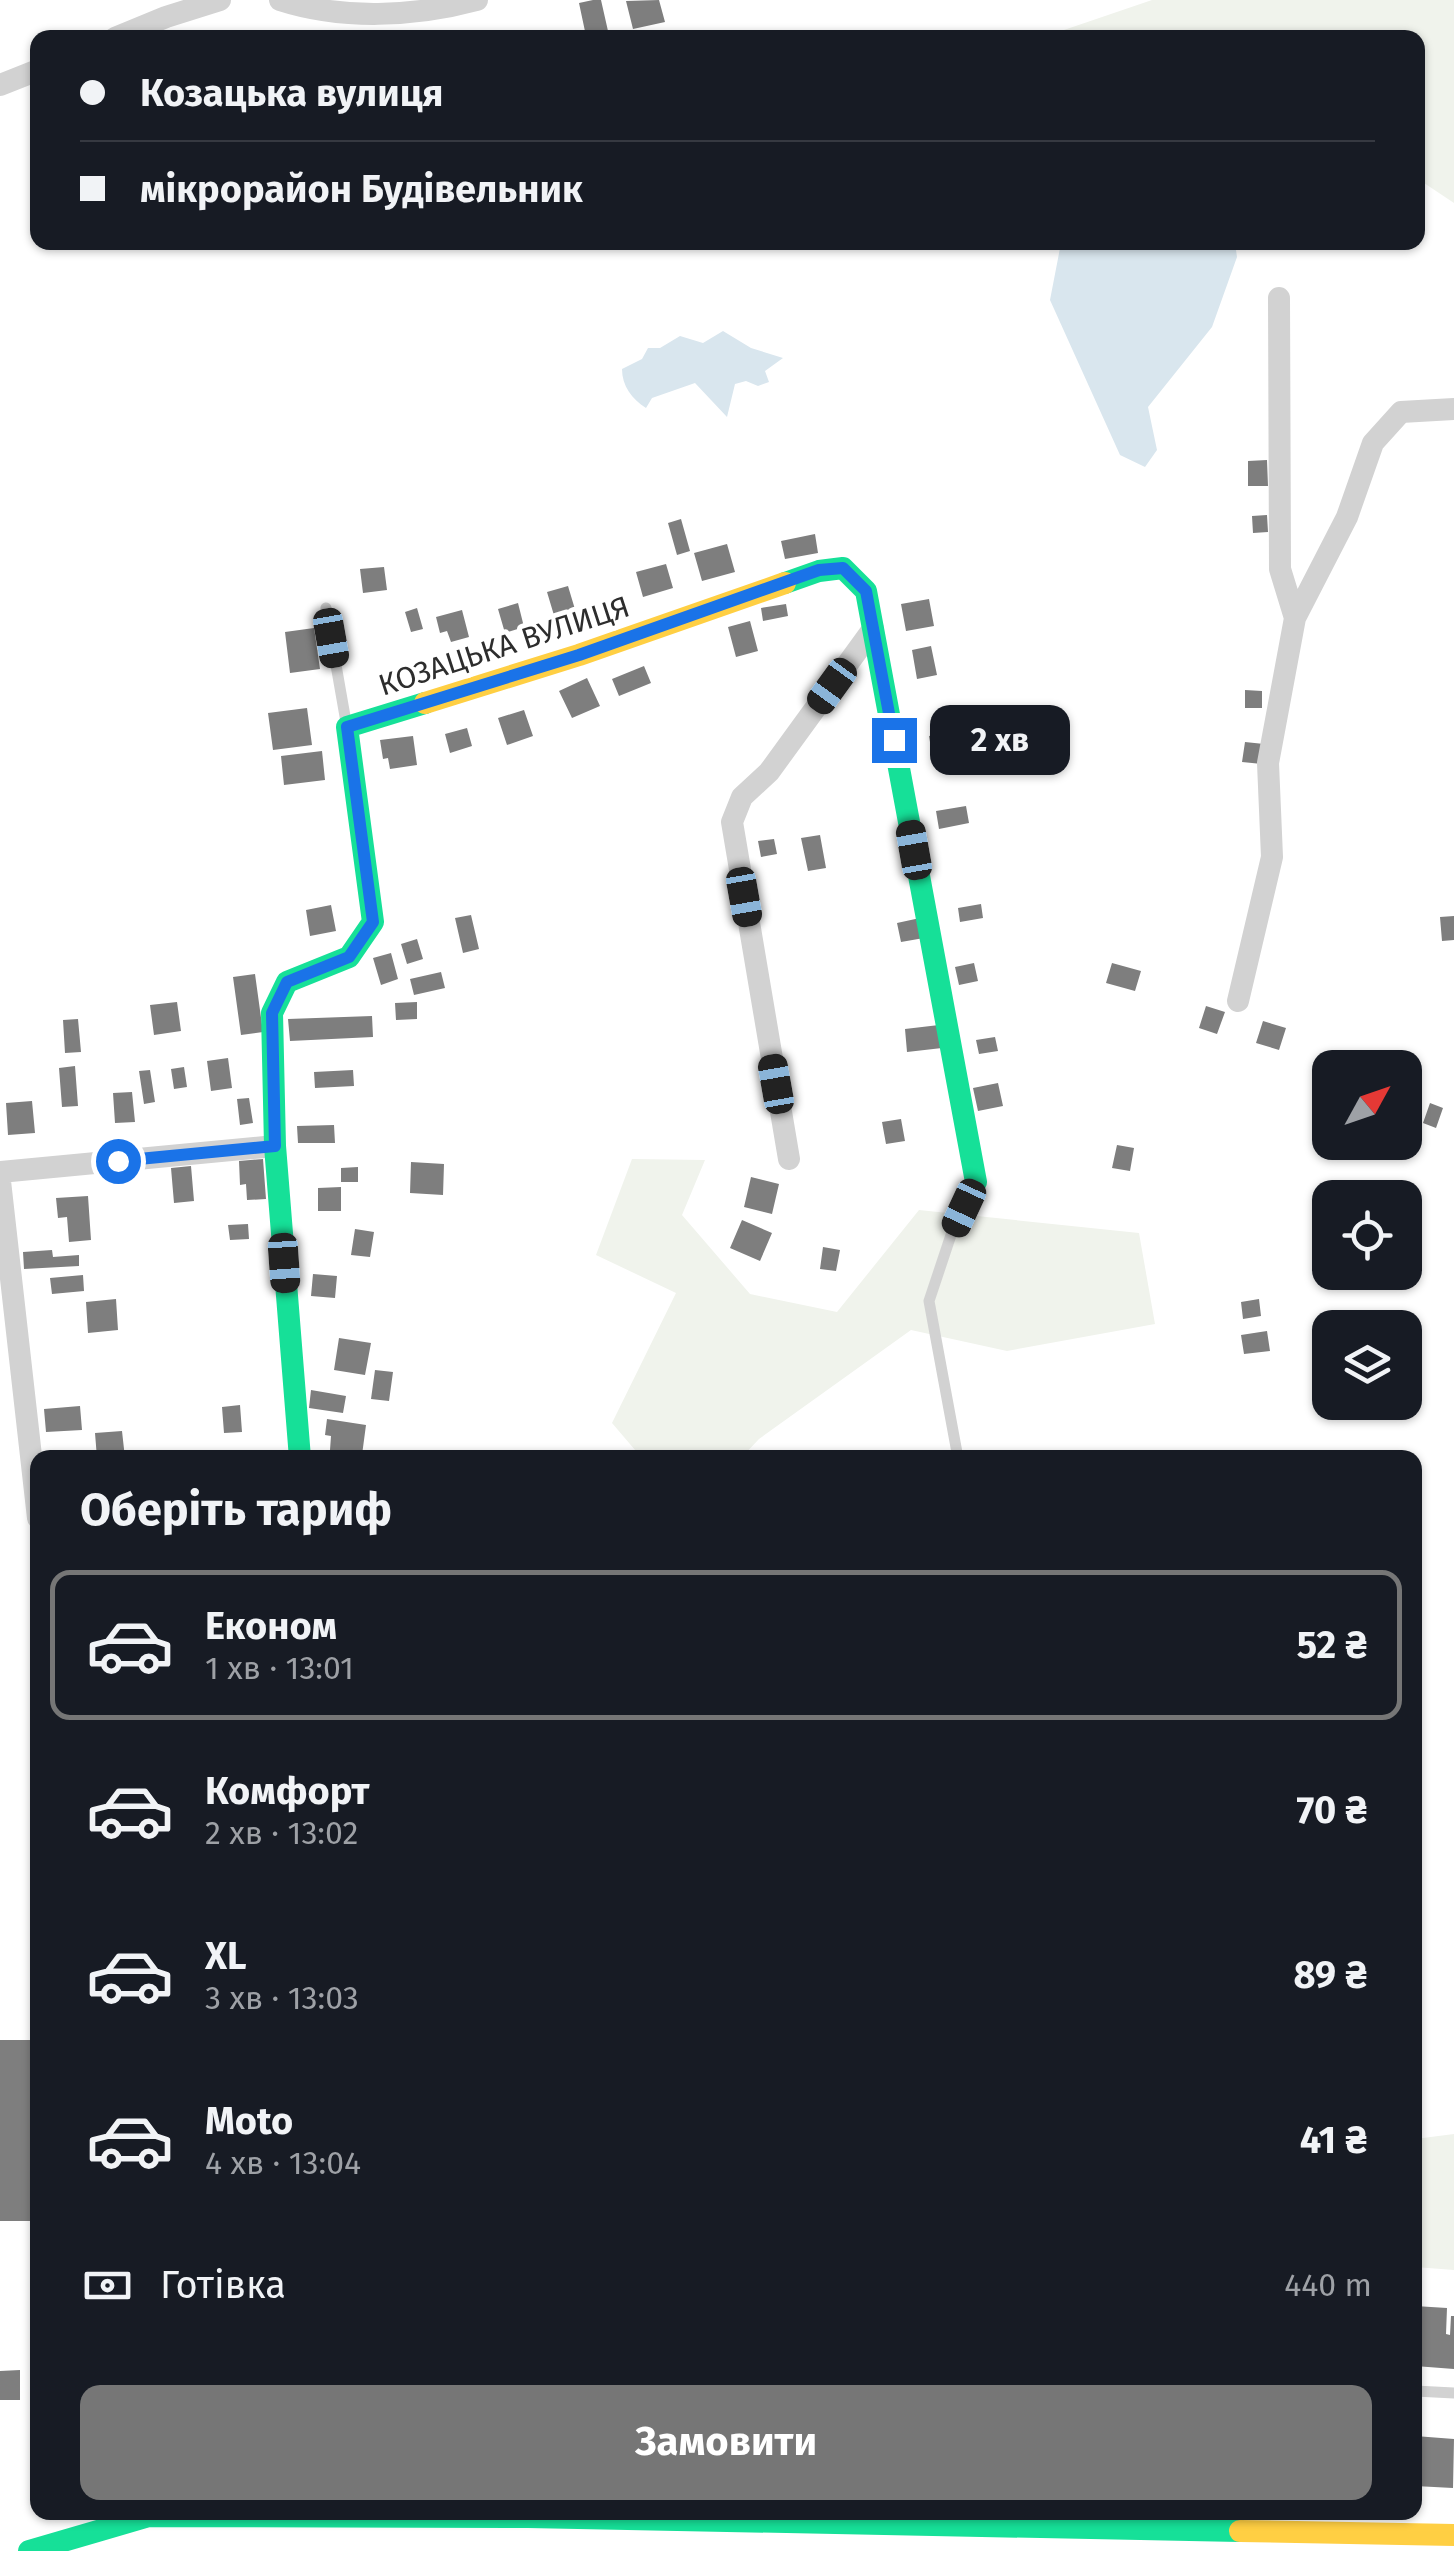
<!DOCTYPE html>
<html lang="uk">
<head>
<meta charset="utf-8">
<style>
	:root { --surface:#171b24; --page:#242831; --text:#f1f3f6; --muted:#9ea1a6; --line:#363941; --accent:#767676 }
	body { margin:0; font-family:"Fira Sans",sans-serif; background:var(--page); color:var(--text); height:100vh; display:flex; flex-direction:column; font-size:38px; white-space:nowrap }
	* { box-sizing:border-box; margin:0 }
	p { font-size:32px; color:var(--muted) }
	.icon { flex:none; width:55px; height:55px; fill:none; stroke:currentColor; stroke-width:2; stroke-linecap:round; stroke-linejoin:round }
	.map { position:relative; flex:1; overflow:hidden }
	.sheet { position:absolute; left:30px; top:1450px; width:1392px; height:1070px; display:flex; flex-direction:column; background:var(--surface); border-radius:20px; box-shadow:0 2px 8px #0004 }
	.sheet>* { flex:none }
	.guide { position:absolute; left:30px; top:30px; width:1395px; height:220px; border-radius:20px; box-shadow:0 2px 8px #0004; display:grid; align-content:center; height:220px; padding:0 50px; background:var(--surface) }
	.needle { width:65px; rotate:50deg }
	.tools { position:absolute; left:1312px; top:1050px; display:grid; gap:20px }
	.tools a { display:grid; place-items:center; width:110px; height:110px; border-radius:20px; background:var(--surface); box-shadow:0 2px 8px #0004; font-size:50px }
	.end { position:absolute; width:45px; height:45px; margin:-22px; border:12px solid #1a73e8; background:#fff; box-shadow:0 0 0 5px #fff }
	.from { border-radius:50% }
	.bubble { position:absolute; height:70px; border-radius:20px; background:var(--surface); box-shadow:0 2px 8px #0004; font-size:32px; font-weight:700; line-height:70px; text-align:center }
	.car { position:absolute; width:30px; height:60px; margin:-30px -15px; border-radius:12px; box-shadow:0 0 8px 2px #0007; background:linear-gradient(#222 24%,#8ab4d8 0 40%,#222 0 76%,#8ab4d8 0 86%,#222 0) }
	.guide b { display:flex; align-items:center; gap:35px; height:95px; font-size:38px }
	.guide b+b { border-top:2px solid var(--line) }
	.guide i { width:25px; height:25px; background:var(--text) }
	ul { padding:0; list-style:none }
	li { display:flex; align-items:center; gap:30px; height:150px; margin:0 20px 15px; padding:0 30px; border:5px solid transparent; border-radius:20px }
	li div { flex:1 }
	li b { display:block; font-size:38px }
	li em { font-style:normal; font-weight:700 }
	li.current { border-color:var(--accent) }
	li>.icon { width:90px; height:90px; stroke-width:1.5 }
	h2 { padding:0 50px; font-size:45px; line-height:120px }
	.pay { display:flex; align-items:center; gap:25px; height:110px; padding:0 50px; font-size:38px }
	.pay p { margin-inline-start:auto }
	.button { display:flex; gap:20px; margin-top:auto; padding:20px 50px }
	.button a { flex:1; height:115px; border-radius:20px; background:var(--accent); color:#fff; font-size:40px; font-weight:700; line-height:115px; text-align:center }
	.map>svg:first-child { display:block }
	.green { fill:#f0f3ec }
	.water { fill:#d9e6ee }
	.building { fill:#7e7e7e }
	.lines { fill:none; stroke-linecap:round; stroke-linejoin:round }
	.lane { stroke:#d2d2d2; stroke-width:11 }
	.street { stroke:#d2d2d2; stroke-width:22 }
	.fast { stroke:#16e098; stroke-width:22 }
	.slow { stroke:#ffcf43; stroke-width:22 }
	.route { stroke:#1a73e8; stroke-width:12 }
	.labels { text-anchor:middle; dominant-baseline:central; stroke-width:10; stroke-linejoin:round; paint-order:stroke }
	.street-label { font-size:30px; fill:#2d2d2d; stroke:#fff }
</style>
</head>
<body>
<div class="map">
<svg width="1454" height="2551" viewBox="0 0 1454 2551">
	<rect width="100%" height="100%" fill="#fff"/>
	<!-- green -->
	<path class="green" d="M1152,0H1454V203L1418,179V38L1060,37L1061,31Z
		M632,1159L705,1160L682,1215L750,1294L837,1312L919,1210L1139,1233L1155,1324L1007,1351L911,1330L759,1439L742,1457H641L612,1423L676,1293L596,1255Z
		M1454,2134V2270L1415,2267V2139Z"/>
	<!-- water -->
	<path class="water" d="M1061,243H1235L1237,257L1212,327L1148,407L1157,450L1145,467L1120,455L1050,300Z
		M723,331L751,348L783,358L765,371L769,382L758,386L746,381L735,384L727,417L695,383L652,398L646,408C632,399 622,386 622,369L642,359L648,348H660L680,336L703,343Z"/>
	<!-- building -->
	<path class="building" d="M593,0H601L608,31L586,36L579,3Z
		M659,0L665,22L633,29L626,1Z
		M1267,460L1268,486H1248V461Z
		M1267,515L1268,532L1253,533L1252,516Z
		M681,519L690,551L677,555L668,523Z
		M815,534L818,553L785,559L781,541Z
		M727,544L735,572L702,581L694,553Z
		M666,564L673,588L643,597L636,572Z
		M384,567L387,590L363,593L360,569Z
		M568,586L577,616L556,622L547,592Z
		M929,599L934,626L906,631L901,604Z
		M518,603L524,627L505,633L498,609Z
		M786,604L788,616L763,621L761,608Z
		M417,608L423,629L411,632L405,612Z
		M462,610L469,637L451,642L447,631L440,633L436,617Z
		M750,621L758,651L736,657L728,627Z
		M314,628L320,669L290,673L285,632Z
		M931,646L937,675L917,679L912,650Z
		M644,666L651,683L619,696L612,679Z
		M587,678L600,706L572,718L559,691Z
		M1245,690L1262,691V708H1245Z
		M307,708L312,745L273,750L268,713Z
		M524,710L533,736L507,745L498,718Z
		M467,728L472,746L450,753L445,734Z
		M966,729L970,747L932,754L929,736Z
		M413,736L417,765L390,769L388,758L383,759L380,740Z
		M1245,742L1264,744L1262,764L1242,762Z
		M322,751L325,780L284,785L281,756Z
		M966,806L969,823L939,829L936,811Z
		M820,835L826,868L808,871L801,838Z
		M774,839L777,854L761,857L758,841Z
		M981,904L983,918L960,922L958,908Z
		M331,905L336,931L310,936L306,910Z
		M471,915L479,949L463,953L455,918Z
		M1454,916V940L1442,941L1440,917Z
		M920,918L924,938L901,942L897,923Z
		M417,939L423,959L407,964L401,944Z
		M391,953L398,979L381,985L373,958Z
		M974,963L978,981L959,985L955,967Z
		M1112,963L1141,971L1135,991L1106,983Z
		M441,972L445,988L414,995L410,979Z
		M255,974L263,1032L241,1035L233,977Z
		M177,1002L181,1031L154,1035L150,1005Z
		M417,1002V1019L396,1020L395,1003Z
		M1206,1006L1225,1012L1217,1034L1199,1028Z
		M372,1016L373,1037L290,1041L288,1019Z
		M78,1019L81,1052L65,1053L63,1020Z
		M1263,1021L1286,1028L1279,1050L1256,1043Z
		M939,1025L942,1048L907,1052L905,1029Z
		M995,1037L998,1051L979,1054L976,1040Z
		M228,1058L232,1088L211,1091L207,1061Z
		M75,1066L78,1106L62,1107L59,1068Z
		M184,1067L187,1087L174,1089L171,1069Z
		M150,1070L155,1102L144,1104L139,1071Z
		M353,1070L354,1086L315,1088L314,1072Z
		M998,1083L1003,1106L978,1111L973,1088Z
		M132,1092L135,1122L115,1123L113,1093Z
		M249,1098L253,1123L240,1125L237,1099Z
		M32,1101L35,1133L8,1135L6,1103Z
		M1430,1103L1443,1108L1436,1128L1423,1123Z
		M901,1119L905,1141L886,1144L882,1122Z
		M334,1125L335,1143H298L297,1126Z
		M1117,1145L1134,1148L1130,1171L1112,1168Z
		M263,1159L266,1199L247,1200L246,1184L240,1185L239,1161Z
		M411,1162L444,1164L443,1195L410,1193Z
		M191,1166L194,1201L174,1203L171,1168Z
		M358,1167V1182H341V1168Z
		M751,1177L779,1184L772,1214L744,1207Z
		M341,1187V1211H318V1188Z
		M88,1196L91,1240L69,1242L67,1217L58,1218L56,1198Z
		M742,1220L772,1233L760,1261L730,1248Z
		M248,1224L249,1239L230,1240L228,1225Z
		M355,1229L374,1232L370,1257L351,1255Z
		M823,1247L840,1250L836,1271L820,1269Z
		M52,1250L53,1257L79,1255V1266L24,1269L23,1252Z
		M313,1274L337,1276L335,1298L311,1296Z
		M83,1275L84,1291L52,1294L50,1278Z
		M116,1299L118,1330L88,1333L86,1302Z
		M1259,1299L1261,1316L1243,1319L1241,1302Z
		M1267,1331L1270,1351L1244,1354L1241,1335Z
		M339,1338L371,1343L365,1375L334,1370Z
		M375,1370L393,1372L389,1401L371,1399Z
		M311,1390L346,1396L343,1413L309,1408Z
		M240,1405L242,1432L224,1433L222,1407Z
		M80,1406L82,1430L46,1432L44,1409Z
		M327,1419L366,1425L362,1455L330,1450L331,1436L325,1435Z
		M122,1431L125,1458H97L95,1433Z
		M0,2040H38V2221H0Z
		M1415,2306L1447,2308L1446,2334L1450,2335L1451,2316H1454V2369L1415,2366Z
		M20,2370V2400H0V2371Z
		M1415,2436L1454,2439L1453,2488L1415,2486Z"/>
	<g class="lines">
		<!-- lane -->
		<path class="lane" d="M326,608L346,722
			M958,1458L929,1301L951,1235L976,1183
			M1415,2391L1454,2393"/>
		<!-- street -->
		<path class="street" d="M280,0C342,20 414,17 477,0
			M115,38L166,17L220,0
			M0,85L38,70
			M1279,298L1280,569L1295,618
			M1238,1001L1272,857L1268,763L1295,618L1347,517L1373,443L1401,412L1454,409
			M789,1159L732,822L742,797L769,772L873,629
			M0,1172L275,1146
			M0,1181L38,1518"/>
		<!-- fast -->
		<path class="fast" d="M785,583L819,571L843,568L866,591L976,1182
			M300,1458L275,1146L272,1013L287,982L349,957L373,922L347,727L425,703
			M29,2551L149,2516L528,2517L1240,2531"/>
		<!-- slow -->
		<path class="slow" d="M425,703L579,655L785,583
			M1240,2531L1454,2535"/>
	</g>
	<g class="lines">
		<!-- route -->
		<path class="route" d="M118,1161L275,1146L272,1013L287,982L349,957L373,922L347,727L579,655L819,570L843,568L866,591L894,740"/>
	</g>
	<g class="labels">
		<!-- street labels -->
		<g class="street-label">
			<text transform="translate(504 646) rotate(-18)">КОЗАЦЬКА ВУЛИЦЯ</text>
		</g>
	</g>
</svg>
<div class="tools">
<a><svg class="needle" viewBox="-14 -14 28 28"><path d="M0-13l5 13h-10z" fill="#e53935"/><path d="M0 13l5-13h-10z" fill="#9ea1a6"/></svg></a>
<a><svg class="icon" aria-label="locate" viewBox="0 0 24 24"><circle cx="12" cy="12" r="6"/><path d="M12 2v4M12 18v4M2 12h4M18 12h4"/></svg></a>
<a><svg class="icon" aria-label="layers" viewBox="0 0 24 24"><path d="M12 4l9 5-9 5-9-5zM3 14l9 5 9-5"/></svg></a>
</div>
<i class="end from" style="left:118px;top:1161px"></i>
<i class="end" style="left:894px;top:740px"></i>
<div class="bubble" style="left:930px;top:705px;width:140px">2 хв</div>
<i class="car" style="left:331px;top:638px;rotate:170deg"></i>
<i class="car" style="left:832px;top:686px;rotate:216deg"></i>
<i class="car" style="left:914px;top:850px;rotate:350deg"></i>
<i class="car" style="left:744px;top:897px;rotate:170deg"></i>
<i class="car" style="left:776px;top:1084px;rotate:350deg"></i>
<i class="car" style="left:964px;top:1208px;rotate:205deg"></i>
<i class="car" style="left:284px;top:1263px;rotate:176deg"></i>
<div class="guide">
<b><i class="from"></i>Козацька вулиця</b>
<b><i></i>мікрорайон Будівельник</b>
</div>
<section class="sheet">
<h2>Оберіть тариф</h2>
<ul>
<li class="current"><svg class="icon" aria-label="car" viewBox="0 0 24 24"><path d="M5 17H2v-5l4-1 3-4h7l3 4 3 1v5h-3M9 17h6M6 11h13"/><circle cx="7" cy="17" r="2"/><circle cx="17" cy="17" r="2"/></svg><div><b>Економ</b><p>1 хв · 13:01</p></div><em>52 ₴</em></li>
<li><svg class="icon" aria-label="car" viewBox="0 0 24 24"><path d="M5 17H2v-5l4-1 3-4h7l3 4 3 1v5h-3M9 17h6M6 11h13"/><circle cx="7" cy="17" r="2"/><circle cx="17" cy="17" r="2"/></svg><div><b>Комфорт</b><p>2 хв · 13:02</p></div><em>70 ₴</em></li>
<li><svg class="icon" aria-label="car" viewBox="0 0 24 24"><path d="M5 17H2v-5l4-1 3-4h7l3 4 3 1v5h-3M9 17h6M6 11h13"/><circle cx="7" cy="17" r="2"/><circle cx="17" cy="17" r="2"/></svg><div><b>XL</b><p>3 хв · 13:03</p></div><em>89 ₴</em></li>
<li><svg class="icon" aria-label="car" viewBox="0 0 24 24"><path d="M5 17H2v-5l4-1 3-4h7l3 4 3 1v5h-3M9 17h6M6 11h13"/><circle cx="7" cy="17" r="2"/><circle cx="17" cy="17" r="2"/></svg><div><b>Moto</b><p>4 хв · 13:04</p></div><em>41 ₴</em></li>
</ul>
<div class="pay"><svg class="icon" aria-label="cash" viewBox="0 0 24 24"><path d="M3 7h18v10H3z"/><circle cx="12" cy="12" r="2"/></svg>Готівка<p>440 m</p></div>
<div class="button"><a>Замовити</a></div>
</section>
</div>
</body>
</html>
